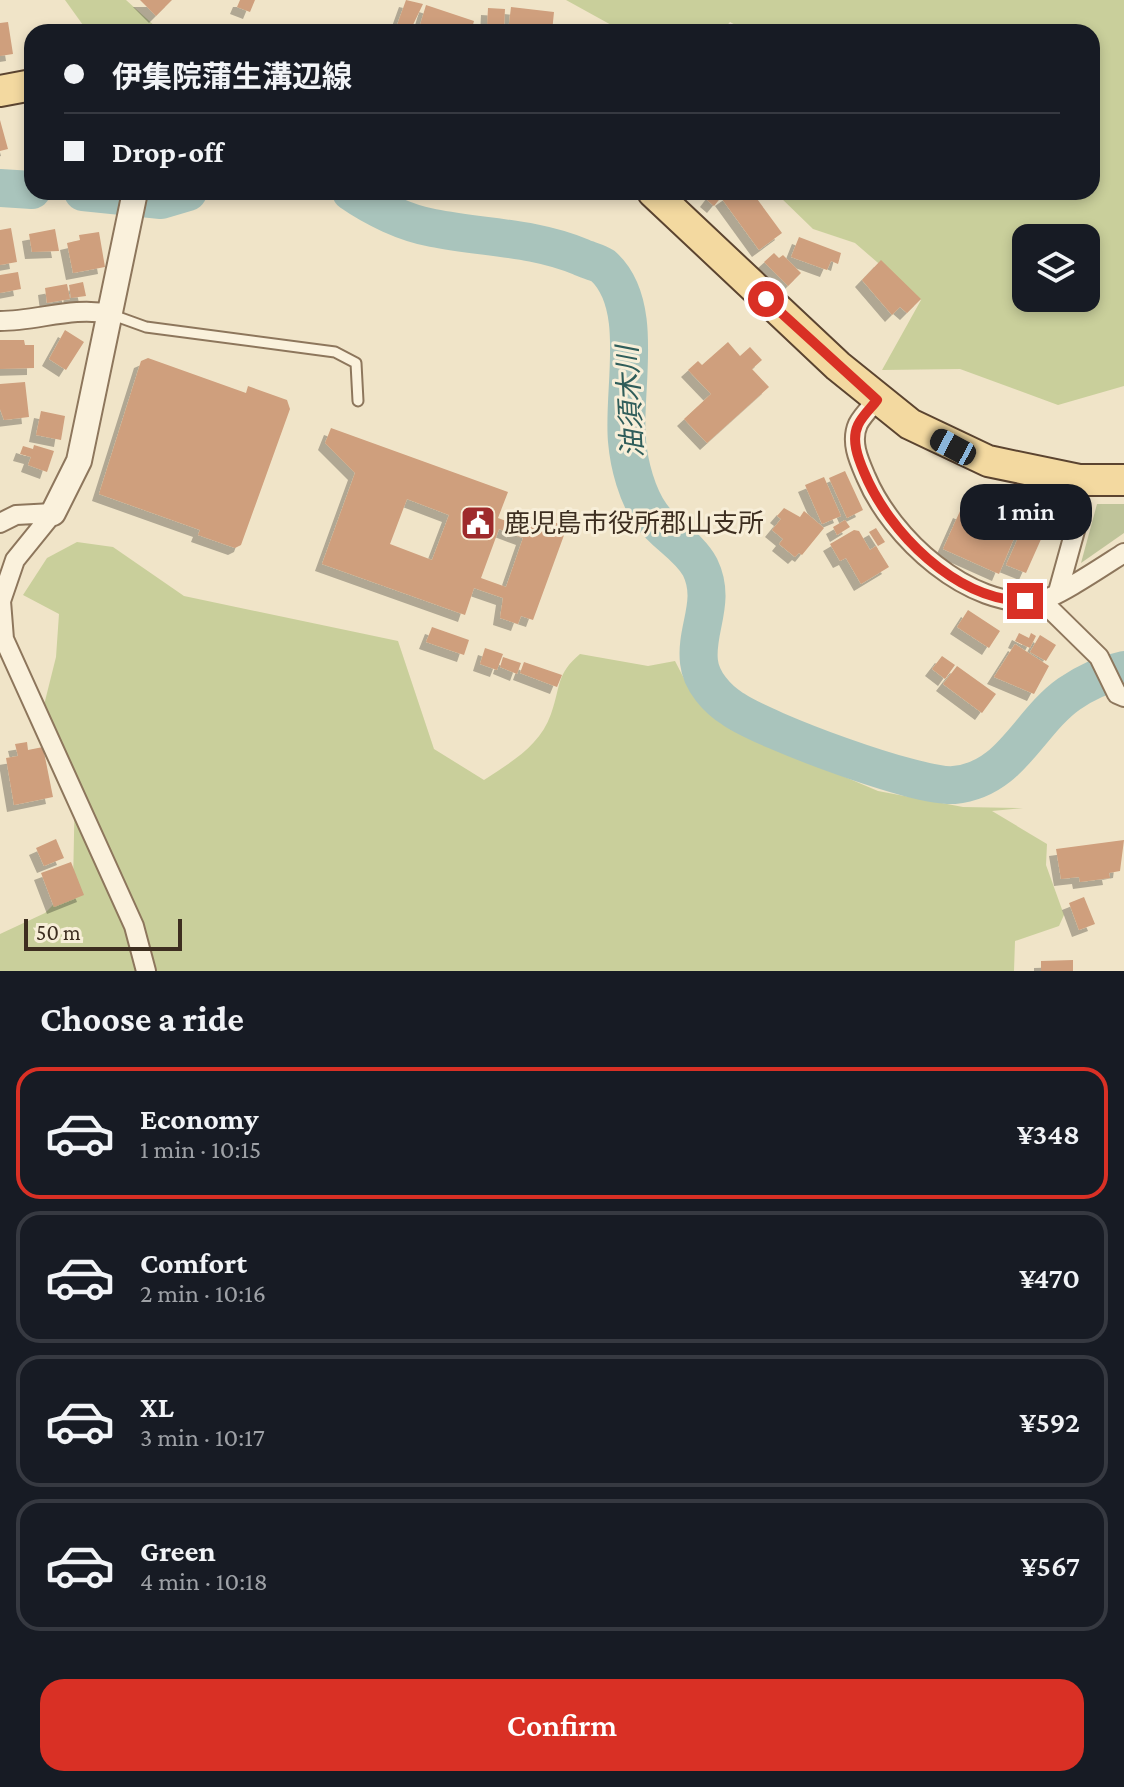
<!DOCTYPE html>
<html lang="en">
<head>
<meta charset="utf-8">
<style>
	:root { --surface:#171b24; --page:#242831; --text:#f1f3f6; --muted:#9ea1a6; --line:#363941; --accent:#d93025 }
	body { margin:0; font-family:"Crimson Pro","Noto Sans JP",serif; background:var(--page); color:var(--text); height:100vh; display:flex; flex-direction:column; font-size:30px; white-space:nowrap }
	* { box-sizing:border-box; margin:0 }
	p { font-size:26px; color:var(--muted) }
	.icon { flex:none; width:44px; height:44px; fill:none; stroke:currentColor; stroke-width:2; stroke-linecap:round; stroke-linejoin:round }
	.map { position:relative; height:971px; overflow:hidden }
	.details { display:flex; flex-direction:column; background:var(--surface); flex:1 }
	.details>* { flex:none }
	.top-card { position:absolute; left:24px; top:24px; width:1076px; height:176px; border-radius:24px; box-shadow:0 4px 12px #0003; display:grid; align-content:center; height:176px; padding:0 40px; background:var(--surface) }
	.tools { position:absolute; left:1012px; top:224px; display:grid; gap:16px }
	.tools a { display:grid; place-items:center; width:88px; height:88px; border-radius:16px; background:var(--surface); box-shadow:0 4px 12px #0003; font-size:40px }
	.scale { position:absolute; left:24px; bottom:20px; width:158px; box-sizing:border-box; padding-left:8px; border:4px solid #3d2e20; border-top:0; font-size:22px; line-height:28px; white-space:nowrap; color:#3d2e20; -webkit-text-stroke:6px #f7eed8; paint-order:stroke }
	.end { position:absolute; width:36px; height:36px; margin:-18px; border:10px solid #d93025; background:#fff; box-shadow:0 0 0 4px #fff }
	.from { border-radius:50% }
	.bubble { position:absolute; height:56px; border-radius:24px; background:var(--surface); box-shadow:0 4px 12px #0003; font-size:26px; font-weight:600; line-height:56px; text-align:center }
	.car { position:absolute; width:24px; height:48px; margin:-24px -12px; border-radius:10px; box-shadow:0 0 6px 2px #0007; background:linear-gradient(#222 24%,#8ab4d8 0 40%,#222 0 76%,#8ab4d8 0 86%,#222 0) }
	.top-card b { display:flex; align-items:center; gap:28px; height:76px; font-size:30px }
	.top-card b+b { border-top:2px solid var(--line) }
	.top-card i { width:20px; height:20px; background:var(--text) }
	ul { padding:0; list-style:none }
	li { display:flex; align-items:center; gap:24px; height:132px; margin:0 16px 12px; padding:0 24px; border:4px solid var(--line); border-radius:24px }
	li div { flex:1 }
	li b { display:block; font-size:30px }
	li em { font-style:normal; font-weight:600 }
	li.active { border-color:var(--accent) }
	li>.icon { width:72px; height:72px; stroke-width:1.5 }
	h2 { padding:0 40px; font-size:36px; line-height:96px }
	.button { display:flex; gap:16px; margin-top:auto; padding:16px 40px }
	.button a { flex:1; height:92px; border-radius:24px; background:var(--accent); color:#fff; font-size:32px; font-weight:600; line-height:92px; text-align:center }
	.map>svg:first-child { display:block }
	.green { fill:#c9cf9b; fill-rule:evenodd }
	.cemetery { fill:#bfc49a }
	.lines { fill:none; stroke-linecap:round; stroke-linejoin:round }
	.river { stroke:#a9c4bc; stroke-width:38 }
	.building { fill:#cf9f7d; fill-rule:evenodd; filter:url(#shadow) }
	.service-casing { stroke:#8d765c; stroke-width:13 }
	.minor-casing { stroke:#8d765c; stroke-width:22 }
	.tertiary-casing { stroke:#8d765c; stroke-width:28 }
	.primary-casing { stroke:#5b4430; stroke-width:34 }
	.service { stroke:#faf1dc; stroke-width:9 }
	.minor { stroke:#faf1dc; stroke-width:18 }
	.tertiary { stroke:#faf1dc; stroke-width:24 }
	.primary { stroke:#f3d9a0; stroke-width:30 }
	.route { stroke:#d93025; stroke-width:10 }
	.labels { text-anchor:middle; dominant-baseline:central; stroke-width:6; stroke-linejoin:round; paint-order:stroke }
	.poi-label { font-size:26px; fill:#3d2e20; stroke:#f7eed8; text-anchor:start }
	.water-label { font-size:28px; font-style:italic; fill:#2f5d5a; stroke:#f7eed8 }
</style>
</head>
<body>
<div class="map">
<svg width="1124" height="971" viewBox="0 0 1124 971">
	<defs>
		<filter id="shadow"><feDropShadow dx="-7" dy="7" stdDeviation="0" flood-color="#0004"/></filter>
	</defs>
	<rect width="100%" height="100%" fill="#f0e4c8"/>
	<!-- green -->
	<path class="green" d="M65,0H126L157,28L88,32Z
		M566,0H1124V386L1058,405L960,369L882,370L921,300L855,243L813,229L778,195L1092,192V32H748L730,22L721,32H624ZM1026,238H1086V298H1026Z
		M77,542L113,547L184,596L398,641L434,749L484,780C511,762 540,746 551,714C561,686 556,674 580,654L648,666L675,661L692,694L741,733L878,791L963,807L1023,808L992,811L1047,844L1046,865L1064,915L1059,926L1015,941L1014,971H0V934L45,913L73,885L75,785L43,709L56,657L59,614L23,595L47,558Z"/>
	<!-- cemetery -->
	<path class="cemetery" d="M1097,504H1124V533L1081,563Z"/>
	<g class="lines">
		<!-- river -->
		<path class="river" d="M0,188L32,190
			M83,192L161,200L188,192
			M351,192C374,208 405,223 433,228C484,238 533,237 581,257C587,260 597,262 603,266C646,305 622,390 627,441C629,465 637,495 651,515C665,535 688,545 700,567C717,602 695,629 699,662C701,681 717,699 733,709C765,731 918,788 954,785C1011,780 1028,723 1069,694C1086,682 1105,674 1124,670"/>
	</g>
	<!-- building -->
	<path class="building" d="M140,0H172L156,16Z
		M240,0H255L250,12L237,7Z
		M406,0L423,4L411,29L397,25Z
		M426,5L474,21L471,32H426L427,27L420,25Z
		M511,7L554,12L552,32H508Z
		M488,8L505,9L504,28L487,27Z
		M8,22L13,54L0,56V23Z
		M0,120L8,149L0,151Z
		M713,192L723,195L714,206L707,200Z
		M732,192H752L782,233L759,250L722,199Z
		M11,228L17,262L0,265V230Z
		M55,229L59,251L32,252L29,234Z
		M99,232L105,267L73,273L67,243L80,240L79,235Z
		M799,237L841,253L838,264L831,261L827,270L791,257Z
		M774,253L779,258L783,255L801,273L788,286L764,262Z
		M881,260L921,299L907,313L900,307L892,315L862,280Z
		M18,272L21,289L0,293V275Z
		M83,282L86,296L71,298L69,285Z
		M67,284L70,299L47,303L45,288Z
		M65,330L84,342L66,370L49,359Z
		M0,340H24L25,345H34V368L0,369Z
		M728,342L740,356L750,347L762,360L752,369L769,387L707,443L684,419L711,394L688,370L698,361L702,365Z
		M148,358L246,393L248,386L287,400L290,409L241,545L235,548L198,535L200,530L99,494L141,361Z
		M25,382L29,417L4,420L0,409V384Z
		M41,411L65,416L61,440L36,435Z
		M331,428L508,492L498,518L526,528L532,514L567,527L533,620L521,616L518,624L500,618L503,598L474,588L465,615L322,564L355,473L325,443ZM407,499L449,515L432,560L390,544ZM499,529L523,538L506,587L481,578Z
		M34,445L54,451L47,472L28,465L31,457L20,454L23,446L33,449Z
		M845,471L863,510L847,518L829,478Z
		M824,477L841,516L822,524L805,485Z
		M1004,507L1026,517L1021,528L1042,537L1026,573L1006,565L1019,536L996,526Z
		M784,508L800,517L804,511L824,528L802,555L799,553L795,557L779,544L783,539L772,530L781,519L777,516Z
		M960,511L1015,536L999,574L943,549Z
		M845,520L850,527L837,535L833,527Z
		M876,528L885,542L878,546L869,532Z
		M854,530L859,531L870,550L876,546L889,567L861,584L846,558L840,561L830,544Z
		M968,610L1000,631L989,648L957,627Z
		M432,627L469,640L464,655L426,642Z
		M1019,633L1029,638L1031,633L1036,636L1030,648L1015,641Z
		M1040,635L1056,645L1046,661L1030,652Z
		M1015,644L1049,666L1034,694L994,677Z
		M485,648L503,654L497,670L480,664Z
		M942,656L955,665L945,679L932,669Z
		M503,657L521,663L517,674L500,667Z
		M524,662L562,675L557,687L520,673Z
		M957,666L996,694L982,713L943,684Z
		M27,742L28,750L43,747L53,797L14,805L6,758L18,756L15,744Z
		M56,839L64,858L44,866L36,848Z
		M1124,840L1120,871L1109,873L1110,878L1080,882L1079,877L1061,879L1056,849Z
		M71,862L84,895L54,907L41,873Z
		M1084,897L1095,924L1079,930L1069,903Z
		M1073,960V971H1041V961Z"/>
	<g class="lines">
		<defs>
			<path id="service" d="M110,314L146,327L335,352L356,363L358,401"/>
			<path id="minor" d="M0,321C38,321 73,306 110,314
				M877,400C871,407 862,416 858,424C850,442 859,461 866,477C891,537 969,610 1039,601C1055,599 1108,563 1124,553
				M53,513L15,560L1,601L4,639L134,926L146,971
				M0,523L16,515L53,513
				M1058,592L1076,527L1079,480
				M1042,601L1099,657L1117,694L1124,697"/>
			<path id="tertiary" d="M53,513L79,461L135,192"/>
			<path id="primary" d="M0,91L32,85
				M653,192L838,366L910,424L988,461L1079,480H1124"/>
		</defs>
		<!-- service casing -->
		<use href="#service" class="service-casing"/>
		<!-- minor casing -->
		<use href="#minor" class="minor-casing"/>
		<!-- tertiary casing -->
		<use href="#tertiary" class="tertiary-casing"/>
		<!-- primary casing -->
		<use href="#primary" class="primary-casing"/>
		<!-- service -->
		<use href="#service" class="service"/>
		<!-- minor -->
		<use href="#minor" class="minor"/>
		<!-- tertiary -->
		<use href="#tertiary" class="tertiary"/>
		<!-- primary -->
		<use href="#primary" class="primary"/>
	</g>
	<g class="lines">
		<!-- route -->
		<path class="route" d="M766,299L877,400C872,407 862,416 858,425C851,440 858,458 864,472C889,533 956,600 1025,601"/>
	</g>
	<!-- icons -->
	<defs>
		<symbol id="civic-square" viewBox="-11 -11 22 22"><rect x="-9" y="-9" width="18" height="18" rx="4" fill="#9e2a2b" stroke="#f7eed8"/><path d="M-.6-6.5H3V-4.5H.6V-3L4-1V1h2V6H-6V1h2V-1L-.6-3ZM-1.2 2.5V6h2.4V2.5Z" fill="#fff"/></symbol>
	</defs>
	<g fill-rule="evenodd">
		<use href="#civic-square" x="458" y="503" width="40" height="40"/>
	</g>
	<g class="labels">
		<!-- poi labels -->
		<g class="poi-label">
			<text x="504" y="523">鹿児島市役所郡山支所</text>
		</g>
		<!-- water labels -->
		<g class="water-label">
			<text transform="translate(630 402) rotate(-93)">油須木川</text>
		</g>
	</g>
</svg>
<div class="tools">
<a><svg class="icon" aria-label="layers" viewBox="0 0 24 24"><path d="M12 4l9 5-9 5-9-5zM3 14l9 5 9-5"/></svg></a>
</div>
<div class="scale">50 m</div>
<i class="end from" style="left:766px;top:299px"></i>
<i class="end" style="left:1025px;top:601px"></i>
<div class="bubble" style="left:960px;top:484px;width:132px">1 min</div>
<i class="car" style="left:953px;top:447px;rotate:298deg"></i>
<div class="top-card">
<b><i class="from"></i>伊集院蒲生溝辺線</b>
<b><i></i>Drop-off</b>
</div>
</div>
<section class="details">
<h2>Choose a ride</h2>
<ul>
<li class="active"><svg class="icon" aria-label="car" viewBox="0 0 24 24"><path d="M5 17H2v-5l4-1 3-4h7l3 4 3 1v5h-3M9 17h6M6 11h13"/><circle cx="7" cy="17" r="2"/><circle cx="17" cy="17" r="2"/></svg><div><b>Economy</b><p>1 min · 10:15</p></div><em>¥348</em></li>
<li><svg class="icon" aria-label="car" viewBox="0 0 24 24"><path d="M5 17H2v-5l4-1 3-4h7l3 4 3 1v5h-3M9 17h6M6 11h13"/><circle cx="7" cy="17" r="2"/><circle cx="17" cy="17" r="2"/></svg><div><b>Comfort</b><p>2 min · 10:16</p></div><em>¥470</em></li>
<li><svg class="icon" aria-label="car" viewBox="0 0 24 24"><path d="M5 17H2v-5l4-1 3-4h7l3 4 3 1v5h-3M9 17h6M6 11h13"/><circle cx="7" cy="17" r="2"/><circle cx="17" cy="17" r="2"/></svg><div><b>XL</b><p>3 min · 10:17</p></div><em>¥592</em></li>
<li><svg class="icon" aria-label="car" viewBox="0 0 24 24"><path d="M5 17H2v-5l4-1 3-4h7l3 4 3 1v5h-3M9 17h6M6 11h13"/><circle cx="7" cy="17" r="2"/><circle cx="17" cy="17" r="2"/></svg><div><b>Green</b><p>4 min · 10:18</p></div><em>¥567</em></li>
</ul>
<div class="button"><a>Confirm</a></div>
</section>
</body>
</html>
